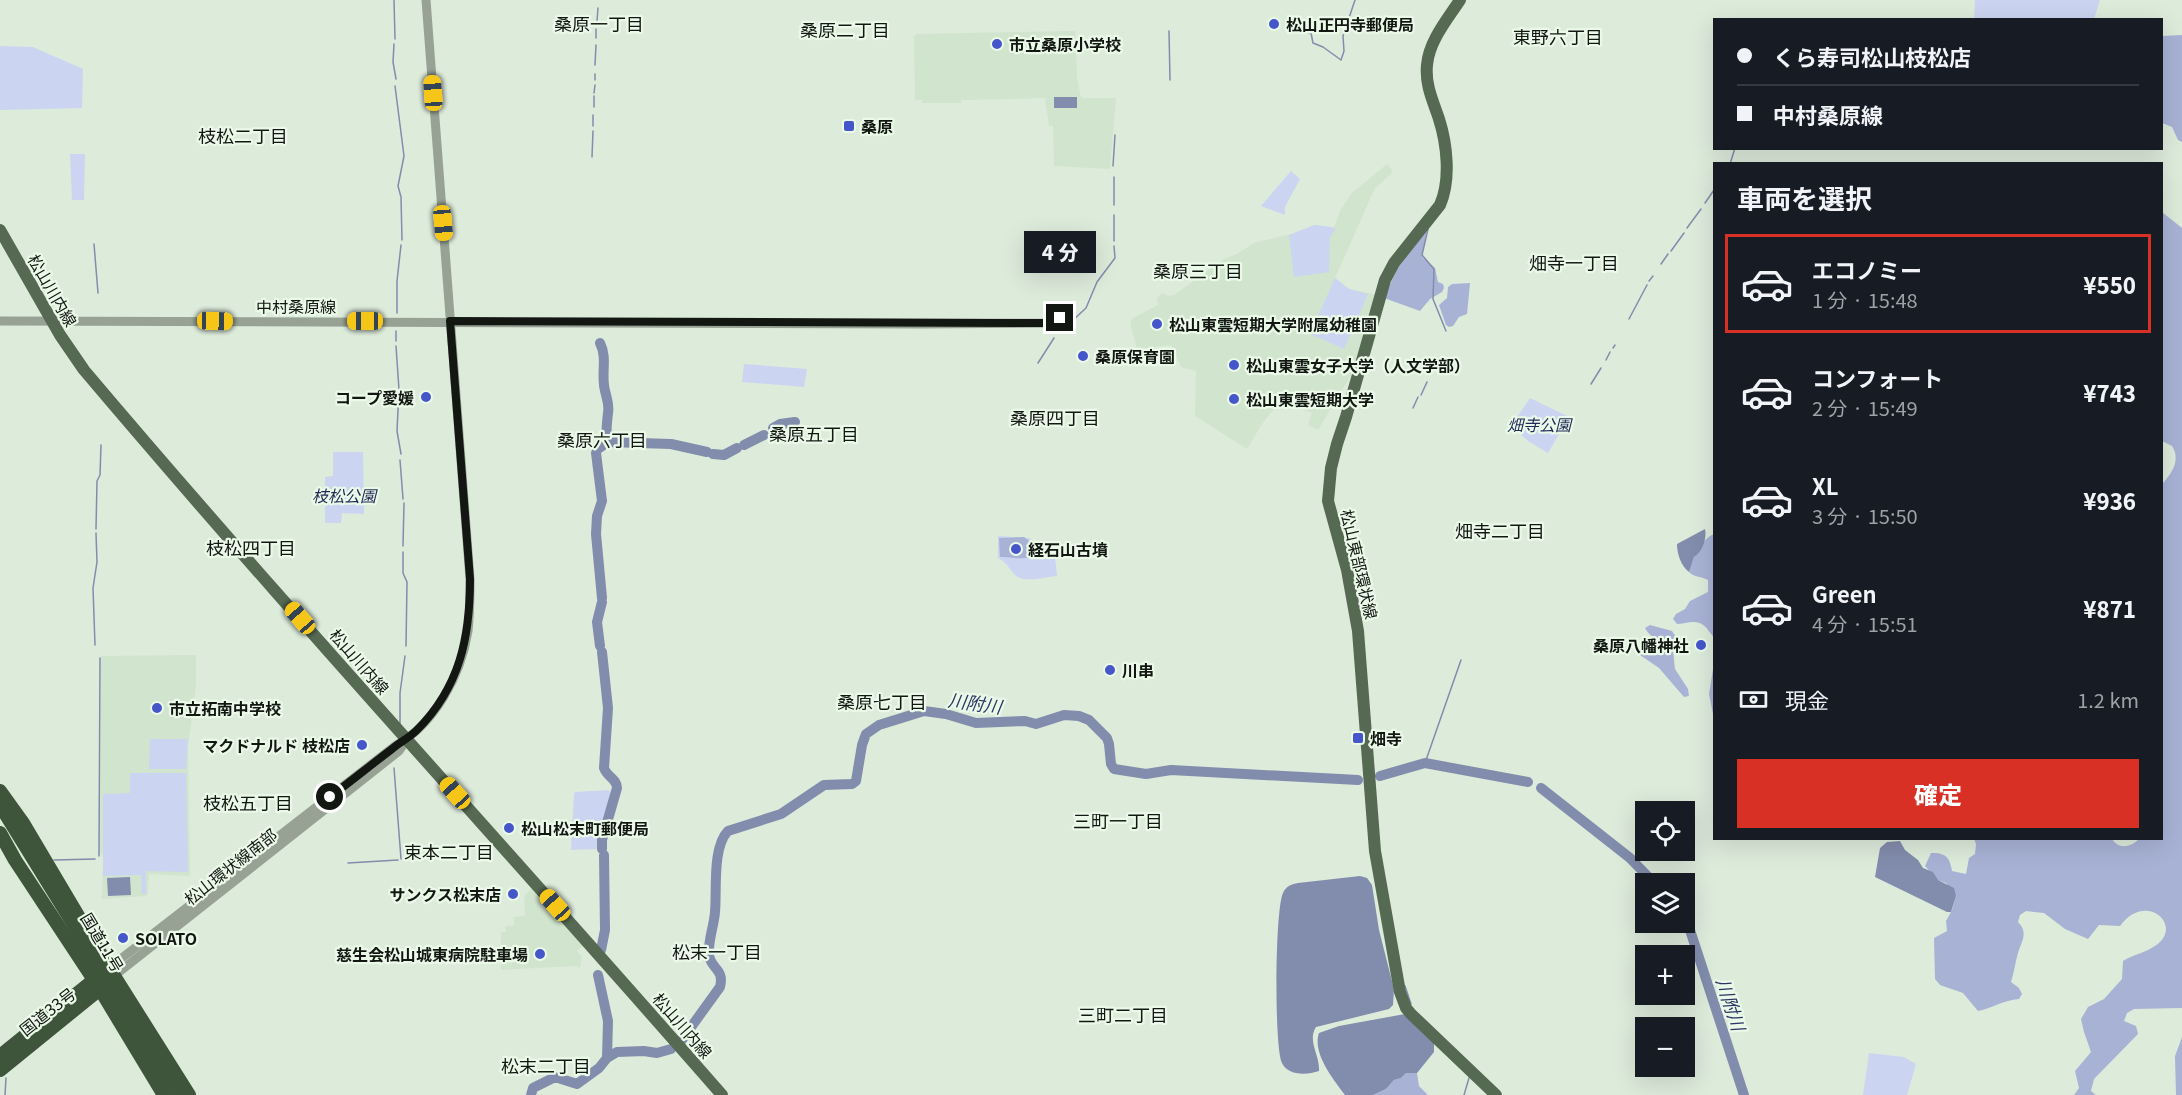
<!DOCTYPE html>
<html lang="ja">
<head>
<meta charset="utf-8">
<style>
	:root { --surface:#171b24; --page:#20242c; --text:#f1f3f6; --muted:#9ea1a6; --line:#363941; --accent:#d93025 }
	body { margin:0; font-family:Georgia,"Noto Sans JP",serif; background:var(--page); color:var(--text); height:100vh; display:flex; flex-direction:column; font-size:22px; white-space:nowrap }
	* { box-sizing:border-box; margin:0 }
	p { font-size:20px; color:var(--muted) }
	.icon { flex:none; width:33px; height:33px; fill:none; stroke:currentColor; stroke-width:2; stroke-linecap:round; stroke-linejoin:round }
	.map { position:relative; flex:1; overflow:hidden }
	.details { position:absolute; left:1713px; top:162px; width:450px; height:678px; display:flex; flex-direction:column; background:var(--surface); border-radius:0px; box-shadow:0 6px 24px #0002 }
	.details>* { flex:none }
	.guide { position:absolute; left:1713px; top:18px; width:450px; height:132px; border-radius:0px; box-shadow:0 6px 24px #0002; display:grid; align-content:center; height:132px; padding:0 24px; background:var(--surface) }
	.tools { position:absolute; left:1635px; top:801px; display:grid; gap:12px }
	.tools a { display:grid; place-items:center; width:60px; height:60px; border-radius:0px; background:var(--surface); box-shadow:0 6px 24px #0002; font-size:30px }
	.end { position:absolute; width:27px; height:27px; margin:-14px; border:8px solid #121711; background:#fff; box-shadow:0 0 0 3px #fff }
	.from { border-radius:50% }
	.bubble { position:absolute; height:42px; border-radius:0px; background:var(--surface); box-shadow:0 6px 24px #0002; font-size:20px; font-weight:800; line-height:42px; text-align:center }
	.car { position:absolute; width:18px; height:36px; margin:-18px -9px; border-radius:8px; box-shadow:0 0 4px 2px #0007; background:linear-gradient(#f5c518 24%,#345 0 40%,#f5c518 0 76%,#345 0 86%,#f5c518 0) }
	.guide b { display:flex; align-items:center; gap:21px; height:57px; font-size:22px }
	.guide b+b { border-top:2px solid var(--line) }
	.guide i { width:15px; height:15px; background:var(--text) }
	ul { padding:0; list-style:none }
	li { display:flex; align-items:center; gap:18px; height:99px; margin:0 12px 9px; padding:0 12px; border:3px solid transparent; border-radius:0px }
	li div { flex:1 }
	li b { display:block; font-size:22px }
	li em { font-style:normal; font-weight:800 }
	li.current { border-color:var(--accent) }
	li>.icon { width:54px; height:54px; stroke-width:1.5 }
	h2 { padding:0 24px; font-size:27px; line-height:72px }
	.pay { display:flex; align-items:center; gap:15px; height:66px; padding:0 24px; font-size:22px }
	.pay p { margin-inline-start:auto }
	.button { display:flex; gap:12px; margin-top:auto; padding:12px 24px }
	.button a { flex:1; height:69px; border-radius:0px; background:var(--accent); color:#fff; font-size:24px; font-weight:800; line-height:69px; text-align:center }
	.map>svg:first-child { display:block }
	.built { fill:#d1e4cd }
	.green { fill:#cbd4f0 }
	.forest { fill:#a8b2d5 }
	.water { fill:#828cac }
	.lines { fill:none; stroke-linecap:round; stroke-linejoin:round }
	.stream { stroke:#828cac; stroke-width:1.5 }
	.river { stroke:#828cac; stroke-width:10 }
	.minor { stroke:#97a295; stroke-width:9 }
	.major { stroke:#566952; stroke-width:12 }
	.highway { stroke:#3f553b; stroke-width:14 }
	.highway-bridge { stroke:#3f553b; stroke-width:14 }
	.route { stroke:#121711; stroke-width:8 }
	.poi-dot { fill:#4555ca; stroke:#eaf9e8; stroke-width:2 }
	.labels { text-anchor:middle; dominant-baseline:central; stroke-width:4.5; stroke-linejoin:round; paint-order:stroke }
	.poi-label { font-size:16px; font-weight:bold; fill:#121711; stroke:#eaf9e8; text-anchor:start }
	.street-label { font-size:16px; fill:#121711; stroke:#eaf9e8 }
	.park-label { font-size:16px; font-style:italic; fill:#232c59; stroke:#eaf9e8 }
	.neighbourhood-label { font-size:18px; fill:#121711; stroke:#eaf9e8 }
	.water-label { font-size:18px; font-style:italic; fill:#2c3664; stroke:#eaf9e8 }
</style>
</head>
<body>
<div class="map">
<svg width="2182" height="1095" viewBox="0 0 2182 1095">
	<rect width="100%" height="100%" fill="#ddebdb"/>
	<!-- built -->
	<path class="built" d="M1075,31L1077,78L1081,98H1116L1110,169L1054,166L1053,126H1049L1045,98L961,100V103H922V100H915L914,36L917,34Z
		M1387,164L1392,170L1391,174L1375,188L1335,278L1349,289L1377,295L1356,367L1318,430L1308,425L1312,413L1280,401L1262,424L1247,449L1195,416L1196,371L1181,367L1171,345L1137,349L1130,322L1133,318L1158,305L1157,298L1162,293L1169,296L1174,295L1224,259L1237,254L1254,243L1303,231L1314,225L1334,228L1340,211L1351,194Z
		M196,655V685L188,747L190,875L188,876L149,874L148,894L146,896L102,899L103,857L100,853L101,656Z
		M532,888L584,945L577,951L582,957L580,968L574,966L501,970V932H506L505,926L514,925V917L525,916L524,896Z"/>
	<!-- green -->
	<path class="green" d="M1975,0H2100L2094,19L1974,20Z
		M0,46L33,47L83,69L82,108L0,110Z
		M70,154H85L84,200H72Z
		M1291,171L1300,179L1285,207V215L1261,206Z
		M1314,225L1331,227L1336,229L1330,237L1329,272L1294,277L1289,235Z
		M1335,278L1349,289L1368,294L1344,349L1310,334Z
		M744,364L807,369L804,387L742,382Z
		M1530,398L1569,417L1548,453L1528,441L1511,426Z
		M333,452H363L364,514L342,513L341,523H325V477L333,476Z
		M998,536L1030,538L1033,544L1034,557H1055L1057,576C1046,577 1025,583 1016,576C1009,569 1007,562 998,558Z
		M150,739H188L186,769H149Z
		M130,773H186L188,872L146,871V894H142L141,875L103,876V794L130,793Z
		M609,790C616,802 601,835 597,849L571,850L574,794L575,792Z
		M1869,1053L1904,1057L1916,1064L1907,1095H1863Z"/>
	<!-- forest -->
	<path class="forest" d="M2182,35V142L2178,140L2172,127L2162,123V36Z
		M2162,212L2182,228V1008L2134,1009L2127,1013L2124,1021L2136,1026L2138,1034L2094,1079L2091,1091L2096,1095H2074L2079,1088L2075,1071L2091,1052L2084,1032L2081,1019L2088,1007L2104,999L2122,979L2123,961C2134,954 2152,951 2161,941C2179,921 2144,893 2120,926L2099,925L2088,939L2065,929L2044,913L2026,911L2020,915L2018,922C2029,933 2021,942 2018,953C2015,963 2014,973 2011,982L2019,988L2022,994L2019,999C2003,1000 1993,1008 1978,1011L1963,993L1940,985L1935,979L1934,938L1947,931L1946,921L1952,910L1956,896L1946,883L1938,880L1925,866L1931,853C1946,852 1950,858 1952,871L1966,874L1969,858L1975,854L1976,844L1974,839H2112C2119,850 2131,847 2139,839L2162,838V484C2172,473 2181,460 2172,446L2162,441Z
		M1427,230L1422,257L1435,268L1438,282L1443,284L1444,288L1442,292L1430,299L1420,311L1384,298L1397,269Z
		M1470,283L1467,314L1459,317L1453,326L1449,327L1446,325L1439,305L1447,298L1448,287L1452,284Z
		M1714,534V637C1709,633 1708,628 1703,625C1696,619 1685,624 1677,624L1673,619L1676,614L1685,609L1690,601L1708,592V580C1701,576 1695,578 1689,572C1693,558 1700,540 1714,534Z
		M1024,537L1032,543C1035,566 1016,556 1000,557L999,538Z
		M1650,625L1672,631L1676,637L1675,643C1666,647 1649,637 1645,628Z
		M1643,646L1660,652L1666,649L1673,650L1675,669L1688,689L1689,696L1684,697L1659,668L1640,655V649Z
		M1714,663V719L1709,694Z
		M2182,1037V1095H2176L2175,1056Z
		M1406,1073H1417L1419,1086L1428,1095H1373L1386,1089L1394,1080L1401,1078Z"/>
	<!-- water -->
	<path class="water" d="M1054,97H1077V108H1054Z
		M1705,529C1707,537 1703,552 1694,557L1689,572C1681,566 1677,554 1677,544Z
		M1900,841L1905,850L1918,860L1923,868L1933,872L1938,880L1954,888L1956,896L1951,912H1947L1875,877L1880,848L1887,842Z
		M1360,876L1367,878L1372,885L1379,930L1394,989L1393,1005L1389,1009L1316,1027C1307,1041 1320,1055 1319,1071C1307,1075 1288,1076 1282,1063C1274,1047 1275,909 1283,893C1286,886 1292,884 1298,883Z
		M130,877L131,895L108,896L107,878Z
		M1405,1014L1434,1043V1052L1417,1073H1406L1401,1078L1394,1080L1386,1089L1373,1095H1345C1333,1079 1312,1053 1319,1033L1339,1026Z"/>
	<g class="lines">
		<!-- stream -->
		<path class="stream" d="M394,0L395,39
			M597,21L598,8
			M1169,31L1170,80
			M1305,32L1311,33L1313,43L1323,47L1341,60L1344,51L1343,36L1355,0
			M596,38V29
			M394,44L393,62L396,79
			M595,65L596,45
			M595,80V74
			M395,86L404,156L398,186L401,197L402,240
			M594,93L595,85
			M594,107V96
			M593,126V115
			M592,157L593,131
			M1730,164L1735,148
			M1113,166L1115,135
			M1114,177V205
			M1705,203L1714,190
			M1687,228L1701,209
			M1428,229L1422,255L1434,269L1433,299L1446,331
			M1114,241V215
			M94,244L98,293
			M1671,251L1684,233
			M1661,264L1668,254
			M1649,281L1653,276
			M397,313V281L401,245
			M1629,319L1647,285
			M1070,323L1086,308L1097,282L1115,258L1114,246
			M396,331V341
			M396,346L399,390L397,431L401,454
			M1613,348L1615,345
			M1606,360L1610,352
			M1038,363L1054,338
			M1591,384L1601,368
			M1421,395L1427,382
			M1413,408L1418,397
			M400,460L403,499
			M96,529L97,481L100,475L101,445
			M403,546L404,503
			M403,552V573L407,582L406,646
			M95,645L93,588L97,562L96,533
			M400,723V693L405,656
			M1425,763L1461,660
			M394,768L401,859
			M99,856L100,658
			M54,860L95,859
			M348,863L398,860
			M1405,986L1411,1004
			M5,1095L6,1078
			M1464,1095L1469,1078"/>
		<!-- river -->
		<path class="river" d="M600,343C607,357 602,370 604,385C605,395 610,403 608,413C607,424 605,431 608,442
			M773,428L780,424L795,422
			M744,445L764,435
			M598,449L608,442L671,444L707,452
			M596,453L602,501L597,516L596,534L602,598
			M713,454L724,455L737,448
			M600,646L597,622L602,602
			M602,652L608,708L604,768C607,777 617,779 617,788L602,840V849
			M1380,776L1425,763L1528,782
			M1541,788L1630,858L1655,884
			M1688,924L1744,1095
			M601,950L605,930L604,855
			M598,975L608,1021L607,1058
			M681,1041L720,987C725,968 709,968 709,954C708,940 714,926 715,912C717,891 712,847 728,831L781,814L824,785L852,784L856,781L862,745L866,734L879,725L924,711L946,714L976,723L1025,721L1036,724L1064,715L1079,716L1089,720L1107,738L1109,744L1111,764L1114,769L1146,774L1171,770L1358,780
			M531,1095L533,1088L555,1077L577,1084L599,1068L607,1058L617,1052L644,1051L657,1053L671,1049"/>
		<!-- minor -->
		<path class="minor" d="M0,321L922,324L1046,323L1060,318
			M109,968L395,746C435,724 461,675 468,631C470,613 470,596 470,579L426,0
			M114,976L399,751L405,742"/>
		<!-- major -->
		<path class="major" d="M1460,0C1447,20 1429,41 1427,65C1425,85 1433,101 1439,119C1447,144 1451,180 1440,205L1394,263L1385,280L1346,417L1337,444L1331,468L1328,501L1347,570L1358,631L1375,851L1400,992L1406,1008L1411,1014L1496,1095
			M0,230L60,335L84,370C292,616 510,852 722,1095"/>
		<!-- highway -->
		<path class="highway" d="M0,791L23,823L109,968L189,1095
			M0,833L15,860L100,989L164,1095
			M0,1056L99,976
			M0,1070L106,984"/>
		<!-- highway-bridge -->
		<path class="highway-bridge" d="M0,805L179,1095"/>
	</g>
	<g class="lines">
		<!-- route -->
		<path class="route" d="M330,797C351,781 371,765 392,749C400,742 409,738 417,730C460,687 470,637 470,579L450,321L1046,323L1060,318"/>
	</g>
	<!-- markers -->
	<g class="poi-dot">
		<circle cx="1274" cy="24" r="6"/>
		<circle cx="997" cy="44" r="6"/>
		<rect x="843" y="120" width="12" height="12" rx="3"/>
		<circle cx="1157" cy="324" r="6"/>
		<circle cx="1083" cy="356" r="6"/>
		<circle cx="1234" cy="365" r="6"/>
		<circle cx="426" cy="397" r="6"/>
		<circle cx="1234" cy="399" r="6"/>
		<circle cx="1016" cy="549" r="6"/>
		<circle cx="1701" cy="645" r="6"/>
		<circle cx="1110" cy="670" r="6"/>
		<circle cx="157" cy="708" r="6"/>
		<rect x="1352" y="732" width="12" height="12" rx="3"/>
		<circle cx="362" cy="745" r="6"/>
		<circle cx="509" cy="828" r="6"/>
		<circle cx="513" cy="894" r="6"/>
		<circle cx="123" cy="938" r="6"/>
		<circle cx="540" cy="954" r="6"/>
	</g>
	<g class="labels">
		<!-- poi labels -->
		<g class="poi-label">
			<text x="1286" y="24">松山正円寺郵便局</text>
			<text x="1009" y="44">市立桑原小学校</text>
			<text x="861" y="126">桑原</text>
			<text x="1169" y="324">松山東雲短期大学附属幼稚園</text>
			<text x="1095" y="356">桑原保育園</text>
			<text x="1246" y="365">松山東雲女子大学（人文学部）</text>
			<text x="414" y="397" text-anchor="end">コープ愛媛</text>
			<text x="1246" y="399">松山東雲短期大学</text>
			<text x="1028" y="549">経石山古墳</text>
			<text x="1689" y="645" text-anchor="end">桑原八幡神社</text>
			<text x="1122" y="670">川串</text>
			<text x="169" y="708">市立拓南中学校</text>
			<text x="1370" y="738">畑寺</text>
			<text x="350" y="745" text-anchor="end">マクドナルド 枝松店</text>
			<text x="521" y="828">松山松末町郵便局</text>
			<text x="501" y="894" text-anchor="end">サンクス松末店</text>
			<text x="135" y="938">SOLATO</text>
			<text x="528" y="954" text-anchor="end">慈生会松山城東病院駐車場</text>
		</g>
		<!-- street labels -->
		<g class="street-label">
			<text transform="translate(53 290) rotate(60)">松山川内線</text>
			<text x="296" y="306">中村桑原線</text>
			<text transform="translate(1360 564) rotate(77)">松山東部環状線</text>
			<text transform="translate(360 661) rotate(49)">松山川内線</text>
			<text transform="translate(230 866) rotate(-38)">松山環状線南部</text>
			<text transform="translate(103 942) rotate(59)">国道11号</text>
			<text transform="translate(47 1011) rotate(-38)">国道33号</text>
			<text transform="translate(683 1025) rotate(49)">松山川内線</text>
		</g>
		<!-- park labels -->
		<g class="park-label">
			<text x="1539" y="424">畑寺公園</text>
			<text x="344" y="495">枝松公園</text>
		</g>
		<!-- neighbourhood labels -->
		<g class="neighbourhood-label">
			<text x="599" y="23">桑原一丁目</text>
			<text x="845" y="29">桑原二丁目</text>
			<text x="1558" y="36">東野六丁目</text>
			<text x="243" y="135">枝松二丁目</text>
			<text x="1574" y="262">畑寺一丁目</text>
			<text x="1198" y="270">桑原三丁目</text>
			<text x="1055" y="417">桑原四丁目</text>
			<text x="814" y="433">桑原五丁目</text>
			<text x="602" y="439">桑原六丁目</text>
			<text x="1500" y="530">畑寺二丁目</text>
			<text x="251" y="547">枝松四丁目</text>
			<text x="882" y="701">桑原七丁目</text>
			<text x="248" y="802">枝松五丁目</text>
			<text x="1118" y="820">三町一丁目</text>
			<text x="449" y="851">束本二丁目</text>
			<text x="717" y="951">松末一丁目</text>
			<text x="1123" y="1014">三町二丁目</text>
			<text x="546" y="1065">松末二丁目</text>
		</g>
		<!-- water labels -->
		<g class="water-label">
			<text transform="translate(975 702) rotate(8)">川附川</text>
			<text transform="translate(1732 1004) rotate(72)">川附川</text>
		</g>
	</g>
</svg>
<div class="tools">
<a><svg class="icon" aria-label="locate" viewBox="0 0 24 24"><circle cx="12" cy="12" r="6"/><path d="M12 2v4M12 18v4M2 12h4M18 12h4"/></svg></a>
<a><svg class="icon" aria-label="layers" viewBox="0 0 24 24"><path d="M12 4l9 5-9 5-9-5zM3 14l9 5 9-5"/></svg></a>
<a>+</a>
<a>−</a>
</div>
<i class="end from" style="left:330px;top:797px"></i>
<i class="end" style="left:1060px;top:318px"></i>
<div class="bubble" style="left:1024px;top:231px;width:72px">4 分</div>
<i class="car" style="left:433px;top:93px;rotate:356deg"></i>
<i class="car" style="left:443px;top:223px;rotate:175deg"></i>
<i class="car" style="left:215px;top:321px;rotate:91deg"></i>
<i class="car" style="left:365px;top:321px;rotate:270deg"></i>
<i class="car" style="left:300px;top:618px;rotate:319deg"></i>
<i class="car" style="left:455px;top:793px;rotate:318deg"></i>
<i class="car" style="left:555px;top:905px;rotate:318deg"></i>
<div class="guide">
<b><i class="from"></i>くら寿司松山枝松店</b>
<b><i></i>中村桑原線</b>
</div>
<section class="details">
<h2>車両を選択</h2>
<ul>
<li class="current"><svg class="icon" aria-label="car" viewBox="0 0 24 24"><path d="M5 17H2v-5l4-1 3-4h7l3 4 3 1v5h-3M9 17h6M6 11h13"/><circle cx="7" cy="17" r="2"/><circle cx="17" cy="17" r="2"/></svg><div><b>エコノミー</b><p>1 分 · 15:48</p></div><em>¥550</em></li>
<li><svg class="icon" aria-label="car" viewBox="0 0 24 24"><path d="M5 17H2v-5l4-1 3-4h7l3 4 3 1v5h-3M9 17h6M6 11h13"/><circle cx="7" cy="17" r="2"/><circle cx="17" cy="17" r="2"/></svg><div><b>コンフォート</b><p>2 分 · 15:49</p></div><em>¥743</em></li>
<li><svg class="icon" aria-label="car" viewBox="0 0 24 24"><path d="M5 17H2v-5l4-1 3-4h7l3 4 3 1v5h-3M9 17h6M6 11h13"/><circle cx="7" cy="17" r="2"/><circle cx="17" cy="17" r="2"/></svg><div><b>XL</b><p>3 分 · 15:50</p></div><em>¥936</em></li>
<li><svg class="icon" aria-label="car" viewBox="0 0 24 24"><path d="M5 17H2v-5l4-1 3-4h7l3 4 3 1v5h-3M9 17h6M6 11h13"/><circle cx="7" cy="17" r="2"/><circle cx="17" cy="17" r="2"/></svg><div><b>Green</b><p>4 分 · 15:51</p></div><em>¥871</em></li>
</ul>
<div class="pay"><svg class="icon" aria-label="cash" viewBox="0 0 24 24"><path d="M3 7h18v10H3z"/><circle cx="12" cy="12" r="2"/></svg>現金<p>1.2 km</p></div>
<div class="button"><a>確定</a></div>
</section>
</div>
</body>
</html>
